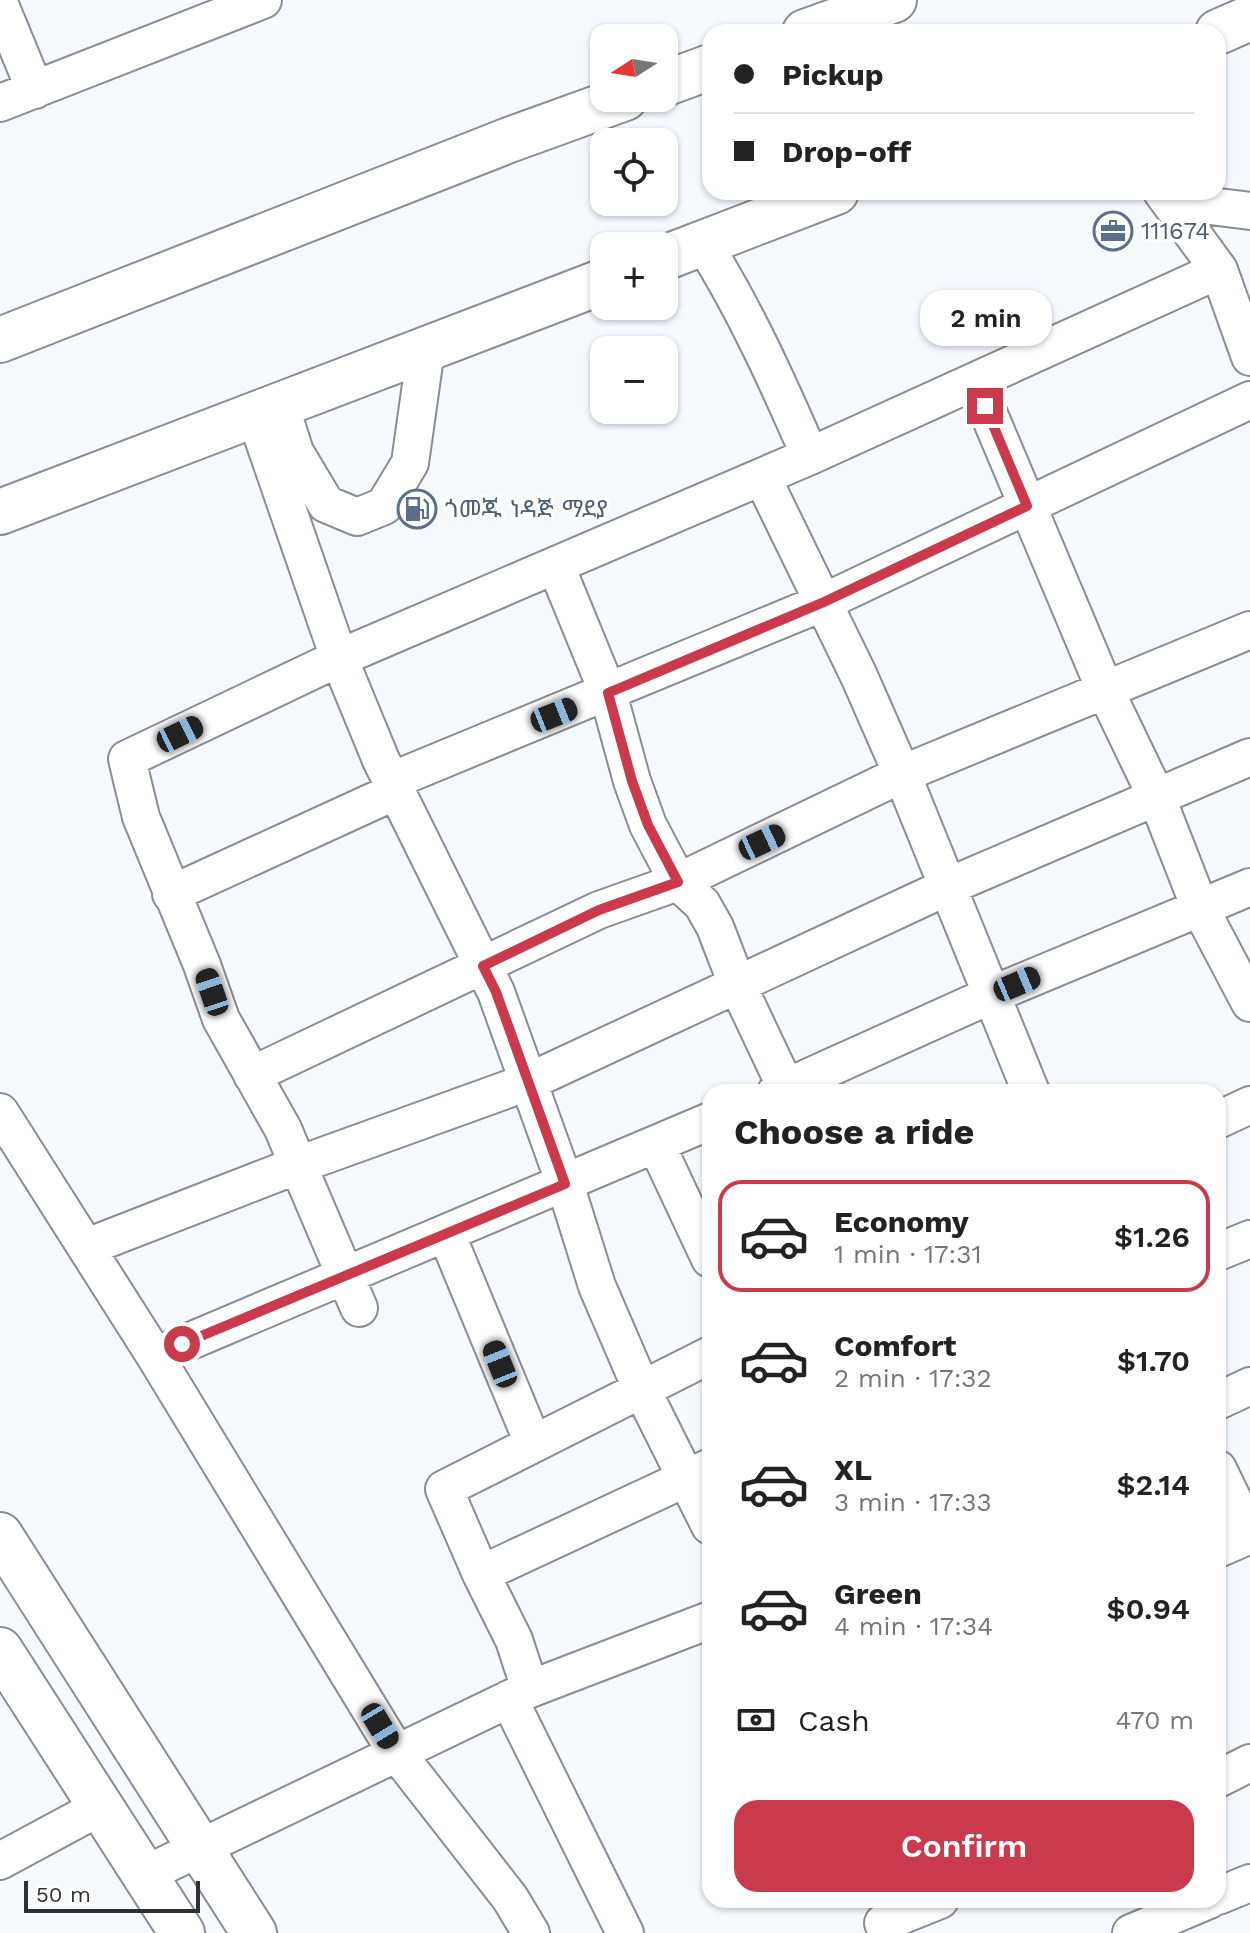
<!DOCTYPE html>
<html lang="en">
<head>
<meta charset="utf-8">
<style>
	:root { --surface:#fff; --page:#f6f6f6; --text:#222; --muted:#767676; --line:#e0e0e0; --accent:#ca3a4c }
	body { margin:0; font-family:"Work Sans","Noto Sans Ethiopic",sans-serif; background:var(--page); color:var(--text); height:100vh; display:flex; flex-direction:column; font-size:30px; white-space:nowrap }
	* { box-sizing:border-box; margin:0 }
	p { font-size:26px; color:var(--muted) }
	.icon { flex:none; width:44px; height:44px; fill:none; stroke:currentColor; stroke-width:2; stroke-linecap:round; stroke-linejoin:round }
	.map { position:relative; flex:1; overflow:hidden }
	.side { position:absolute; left:702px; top:1084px; width:524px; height:824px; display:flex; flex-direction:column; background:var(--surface); border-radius:24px; box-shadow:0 2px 6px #0004 }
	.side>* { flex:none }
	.banner { position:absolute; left:702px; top:24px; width:524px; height:176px; border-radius:24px; box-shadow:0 2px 6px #0004; display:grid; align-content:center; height:176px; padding:0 32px; background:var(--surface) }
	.needle { width:52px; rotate:258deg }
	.fabs { position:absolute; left:590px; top:24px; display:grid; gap:16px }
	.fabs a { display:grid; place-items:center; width:88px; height:88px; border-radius:16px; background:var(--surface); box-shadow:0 2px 6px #0004; font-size:40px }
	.scale { position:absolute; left:24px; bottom:20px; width:176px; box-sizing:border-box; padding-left:8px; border:4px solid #2d2f31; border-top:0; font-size:22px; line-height:28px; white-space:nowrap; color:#2d2f31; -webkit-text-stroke:6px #fff; paint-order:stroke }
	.end { position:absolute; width:36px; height:36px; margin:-18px; border:10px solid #ca3a4c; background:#fff; box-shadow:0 0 0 4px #fff }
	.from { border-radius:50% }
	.bubble { position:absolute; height:56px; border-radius:24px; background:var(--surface); box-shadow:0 2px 6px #0004; font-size:26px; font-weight:600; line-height:56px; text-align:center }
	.car { position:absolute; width:24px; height:48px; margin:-24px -12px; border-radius:10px; box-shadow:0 0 6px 2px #0007; background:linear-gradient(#222 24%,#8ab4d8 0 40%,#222 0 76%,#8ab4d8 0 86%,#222 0) }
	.banner b { display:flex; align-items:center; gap:28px; height:76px; font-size:30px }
	.banner b+b { border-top:2px solid var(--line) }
	.banner i { width:20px; height:20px; background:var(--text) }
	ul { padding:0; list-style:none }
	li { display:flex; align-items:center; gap:24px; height:112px; margin:0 16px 12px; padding:0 16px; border:4px solid transparent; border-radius:24px }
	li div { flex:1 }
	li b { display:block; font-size:30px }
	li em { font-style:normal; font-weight:600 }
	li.selected { border-color:var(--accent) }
	li>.icon { width:72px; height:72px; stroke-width:1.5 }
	h2 { padding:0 32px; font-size:36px; line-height:96px }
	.pay { display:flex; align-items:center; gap:20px; height:88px; padding:0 32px; font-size:30px }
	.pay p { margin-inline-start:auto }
	.action { display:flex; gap:16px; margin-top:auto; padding:16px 32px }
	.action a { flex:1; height:92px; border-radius:24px; background:var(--accent); color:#fff; font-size:32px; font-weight:600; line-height:92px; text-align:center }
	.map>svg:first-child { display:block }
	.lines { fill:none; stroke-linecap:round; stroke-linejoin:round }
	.minor-casing { stroke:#898d93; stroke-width:40 }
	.major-casing { stroke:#898d93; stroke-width:48 }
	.highway-casing { stroke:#898d93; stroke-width:48 }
	.minor { stroke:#fff; stroke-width:36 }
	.major { stroke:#fff; stroke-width:44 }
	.highway { stroke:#fff; stroke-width:44 }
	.route { stroke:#ca3a4c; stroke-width:10 }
	.labels { text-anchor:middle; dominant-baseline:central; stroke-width:7; stroke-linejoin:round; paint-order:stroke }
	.service-label { font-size:24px; fill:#4e5e75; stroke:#fff; text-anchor:start }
</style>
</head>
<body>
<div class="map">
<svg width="1250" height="1933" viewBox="0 0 1250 1933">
	<rect width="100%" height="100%" fill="#f6fafe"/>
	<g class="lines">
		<defs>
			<path id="minor" d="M0,5L35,90
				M0,103L263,0
				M1162,192L1219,270L1250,357
				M1170,201L1250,211
				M703,243C746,311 778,383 810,456
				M1219,270L810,456L339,658L127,759L141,817L202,965L221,1019L283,1129L298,1165L528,1082L949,886L1250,757
				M975,381L1106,692L1157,798L1200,908L1250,1003
				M280,405L295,452L326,504L357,517L384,506L410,463L426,349
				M255,415L339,658L381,760L496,992L565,1184L597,1286L641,1388L710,1526
				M762,477L859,676L902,774L1031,1092
				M556,566L608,693L632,781L648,825L678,882L902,774L1250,630
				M391,781L824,602L1250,400
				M171,894L396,791
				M252,1075L599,910L678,882L702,904L715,927L737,984L788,1092
				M776,1092L991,995L1250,887
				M0,1112L155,1356L396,1752L510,1898L531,1933
				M1218,1120L1250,1105
				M656,1144L710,1259
				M446,1233L533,1443
				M87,1247L298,1165L359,1308
				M1218,1252L1250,1239
				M155,1356L710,1121
				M1218,1401L1250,1386
				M1218,1469L1250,1535
				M1218,1549L1250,1535
				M481,1574L708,1468
				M530,1689L514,1640L481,1574L444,1489L710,1355
				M509,1699L625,1933
				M1218,1779L1250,1763
				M0,1861L102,1806
				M146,1874L530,1689L710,1620
				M1218,1896L1250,1883
				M883,1923L940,1900
				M1131,1933L1209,1900"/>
			<path id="major" d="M0,1535L254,1933
				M0,1650L182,1933"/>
			<path id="highway" d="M805,32L894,0
				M1218,32L1250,18
				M664,84L710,67
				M664,258L836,192
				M0,340L509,140L625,98
				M0,512L604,281"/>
		</defs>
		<!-- minor casing -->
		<use href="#minor" class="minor-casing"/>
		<!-- major casing -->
		<use href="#major" class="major-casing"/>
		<!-- highway casing -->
		<use href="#highway" class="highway-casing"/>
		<!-- minor -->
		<use href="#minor" class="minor"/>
		<!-- major -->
		<use href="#major" class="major"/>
		<!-- highway -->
		<use href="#highway" class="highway"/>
	</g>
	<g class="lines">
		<!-- route -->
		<path class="route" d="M182,1344L565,1184L496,992L483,966L599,910L678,882L648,825L632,781L608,693L824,602L1027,506L985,406"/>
	</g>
	<!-- icons -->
	<defs>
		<symbol id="office-ring" viewBox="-11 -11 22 22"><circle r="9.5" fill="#fff" stroke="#5c6f8a" stroke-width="1.5"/><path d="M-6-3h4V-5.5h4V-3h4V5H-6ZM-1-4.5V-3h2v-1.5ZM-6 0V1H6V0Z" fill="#5c6f8a"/></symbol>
		<symbol id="fuel-ring" viewBox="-11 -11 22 22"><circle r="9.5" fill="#fff" stroke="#5c6f8a" stroke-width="1.5"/><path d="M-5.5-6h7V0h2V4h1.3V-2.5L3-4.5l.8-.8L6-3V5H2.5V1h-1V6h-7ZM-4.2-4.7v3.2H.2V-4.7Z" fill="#5c6f8a"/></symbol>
	</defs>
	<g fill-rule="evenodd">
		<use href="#office-ring" x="1091" y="209" width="44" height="44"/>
		<use href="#fuel-ring" x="395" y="487" width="44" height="44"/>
	</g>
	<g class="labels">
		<!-- service labels -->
		<g class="service-label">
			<text x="1141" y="231">111674</text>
			<text x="445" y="509">ጎመጁ ነዳጅ ማደያ</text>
		</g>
	</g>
</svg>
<div class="fabs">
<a><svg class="needle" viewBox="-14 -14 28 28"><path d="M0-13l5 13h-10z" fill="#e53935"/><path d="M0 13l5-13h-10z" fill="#767676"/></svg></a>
<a><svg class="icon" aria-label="locate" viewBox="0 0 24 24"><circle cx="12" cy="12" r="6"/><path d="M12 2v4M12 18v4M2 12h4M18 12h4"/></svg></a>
<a>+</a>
<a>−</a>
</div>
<div class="scale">50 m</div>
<i class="end from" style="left:182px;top:1344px"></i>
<i class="end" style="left:985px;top:406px"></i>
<div class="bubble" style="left:920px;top:290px;width:132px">2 min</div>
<i class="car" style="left:554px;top:715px;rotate:68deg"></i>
<i class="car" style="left:180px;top:734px;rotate:64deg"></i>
<i class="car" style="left:762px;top:842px;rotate:65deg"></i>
<i class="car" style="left:1017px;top:984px;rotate:67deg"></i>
<i class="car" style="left:212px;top:992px;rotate:341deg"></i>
<i class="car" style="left:500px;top:1364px;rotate:338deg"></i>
<i class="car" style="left:380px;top:1726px;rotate:149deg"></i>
<div class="banner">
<b><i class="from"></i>Pickup</b>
<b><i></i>Drop-off</b>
</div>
<section class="side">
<h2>Choose a ride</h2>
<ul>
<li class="selected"><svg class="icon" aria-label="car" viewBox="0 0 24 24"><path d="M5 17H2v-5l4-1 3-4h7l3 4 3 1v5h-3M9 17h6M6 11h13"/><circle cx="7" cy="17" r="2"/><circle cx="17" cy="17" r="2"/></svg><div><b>Economy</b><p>1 min · 17:31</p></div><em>$1.26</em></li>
<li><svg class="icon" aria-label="car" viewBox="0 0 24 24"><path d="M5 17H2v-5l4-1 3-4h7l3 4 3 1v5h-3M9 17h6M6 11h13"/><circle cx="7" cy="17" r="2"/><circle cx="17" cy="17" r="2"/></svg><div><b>Comfort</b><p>2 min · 17:32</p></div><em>$1.70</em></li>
<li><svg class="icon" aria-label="car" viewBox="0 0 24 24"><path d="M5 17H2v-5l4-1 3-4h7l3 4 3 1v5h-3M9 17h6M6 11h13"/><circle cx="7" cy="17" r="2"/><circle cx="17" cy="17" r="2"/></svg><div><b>XL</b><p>3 min · 17:33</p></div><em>$2.14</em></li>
<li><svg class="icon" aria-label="car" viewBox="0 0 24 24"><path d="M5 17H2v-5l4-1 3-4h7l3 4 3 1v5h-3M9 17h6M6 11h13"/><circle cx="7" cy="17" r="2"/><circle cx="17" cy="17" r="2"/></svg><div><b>Green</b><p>4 min · 17:34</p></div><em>$0.94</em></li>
</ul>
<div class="pay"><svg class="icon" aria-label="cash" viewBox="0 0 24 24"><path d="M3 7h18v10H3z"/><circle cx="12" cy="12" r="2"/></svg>Cash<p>470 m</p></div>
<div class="action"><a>Confirm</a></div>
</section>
</div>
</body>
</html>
